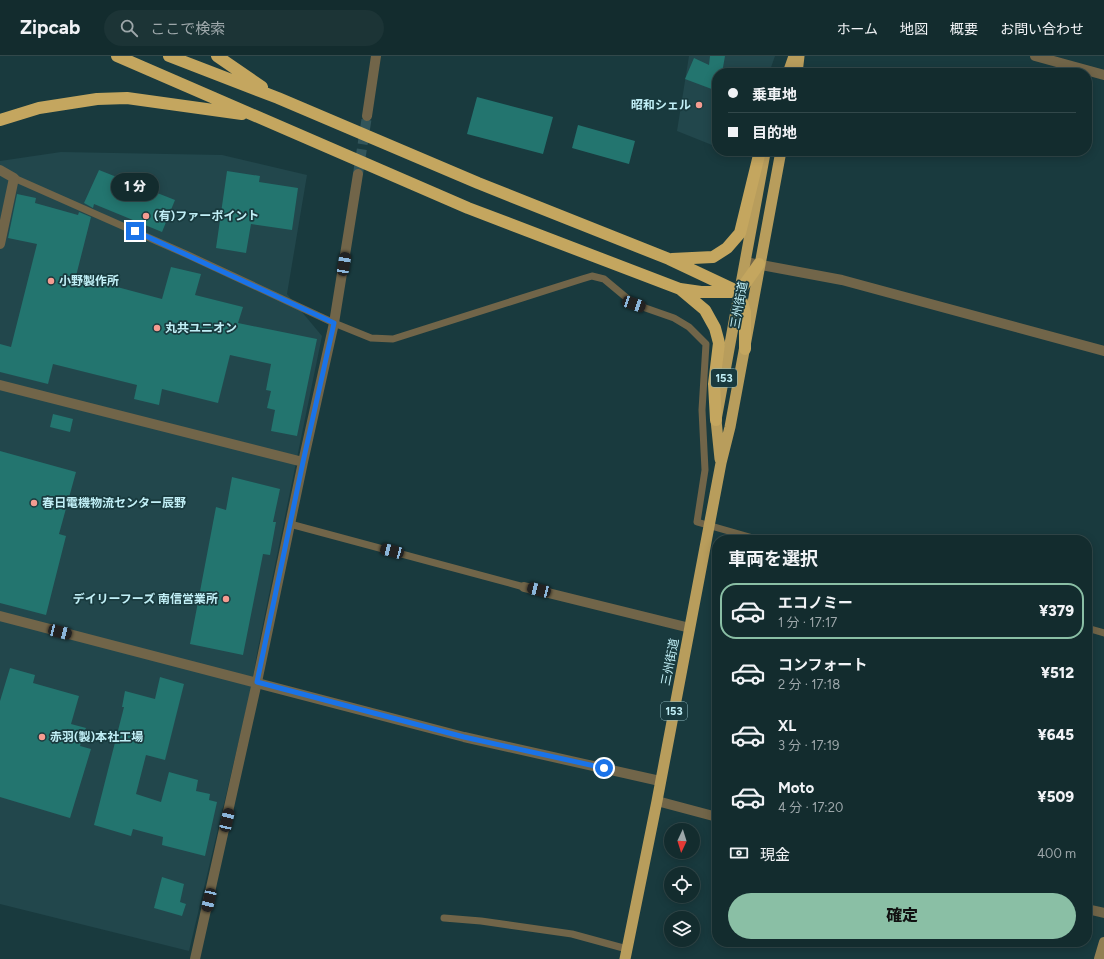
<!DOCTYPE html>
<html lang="ja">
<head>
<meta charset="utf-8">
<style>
	:root { --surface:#132c2e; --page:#1c3436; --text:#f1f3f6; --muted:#9da7aa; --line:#32484a; --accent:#8abfa5 }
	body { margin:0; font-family:Figtree,"Noto Sans JP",sans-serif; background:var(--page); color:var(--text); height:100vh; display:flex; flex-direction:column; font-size:15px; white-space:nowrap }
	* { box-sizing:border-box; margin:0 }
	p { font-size:13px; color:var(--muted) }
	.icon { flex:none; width:22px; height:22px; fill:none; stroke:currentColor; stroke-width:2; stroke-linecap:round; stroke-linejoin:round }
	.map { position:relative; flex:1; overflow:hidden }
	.side { position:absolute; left:712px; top:479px; width:380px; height:412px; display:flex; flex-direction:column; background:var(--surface); border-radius:16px; box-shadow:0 2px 10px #0003,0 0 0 1px var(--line) }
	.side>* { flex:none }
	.guide { position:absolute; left:712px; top:12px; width:380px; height:88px; border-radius:16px; box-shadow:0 2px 10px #0003,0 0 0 1px var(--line); display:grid; align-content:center; height:88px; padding:0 16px; background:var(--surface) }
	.needle { width:26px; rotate:184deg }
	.fabs { position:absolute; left:664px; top:767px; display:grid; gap:8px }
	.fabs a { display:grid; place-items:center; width:36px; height:36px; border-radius:50%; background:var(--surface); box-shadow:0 2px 10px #0003,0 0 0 1px var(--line); font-size:20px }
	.end { position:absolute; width:18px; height:18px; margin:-9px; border:5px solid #1a73e8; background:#fff; box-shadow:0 0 0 2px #fff }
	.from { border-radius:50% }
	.bubble { position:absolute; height:28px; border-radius:14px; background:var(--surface); box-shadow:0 2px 10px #0003,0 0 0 1px var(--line); font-size:13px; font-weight:800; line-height:28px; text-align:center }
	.car { position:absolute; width:12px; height:24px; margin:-12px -6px; border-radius:5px; box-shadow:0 0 3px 1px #0007; background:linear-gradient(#222 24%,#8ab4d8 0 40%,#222 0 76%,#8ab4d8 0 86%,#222 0) }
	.guide b { display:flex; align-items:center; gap:14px; height:38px; font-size:15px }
	.guide b+b { border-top:1px solid var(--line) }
	.guide i { width:10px; height:10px; background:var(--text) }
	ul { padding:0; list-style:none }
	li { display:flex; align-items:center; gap:12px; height:56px; margin:0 8px 6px; padding:0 8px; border:2px solid transparent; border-radius:16px }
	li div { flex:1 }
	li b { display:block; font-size:15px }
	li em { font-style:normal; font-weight:800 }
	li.on { border-color:var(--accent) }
	li>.icon { width:36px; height:36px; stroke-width:1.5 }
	h2 { padding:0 16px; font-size:18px; line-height:48px }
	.pay { display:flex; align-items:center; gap:10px; height:44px; padding:0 16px; font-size:15px }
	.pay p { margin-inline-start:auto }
	.primary-button { display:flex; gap:8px; margin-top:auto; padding:8px 16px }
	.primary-button a { flex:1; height:46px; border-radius:24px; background:var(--accent); color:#111; font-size:16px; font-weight:800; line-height:46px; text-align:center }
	header { display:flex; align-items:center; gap:24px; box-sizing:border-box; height:56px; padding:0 20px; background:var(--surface); border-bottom:1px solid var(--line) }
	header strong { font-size:19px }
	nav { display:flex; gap:22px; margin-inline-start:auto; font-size:14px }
	.search { width:280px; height:36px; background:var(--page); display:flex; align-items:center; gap:10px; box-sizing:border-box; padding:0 14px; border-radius:22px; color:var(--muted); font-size:15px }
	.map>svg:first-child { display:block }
	.built { fill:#22474c }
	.building { fill:#23756f }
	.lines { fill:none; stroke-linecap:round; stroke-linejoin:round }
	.minor-tunnel { stroke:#32555a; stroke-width:10; stroke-dasharray:10 5; stroke-linecap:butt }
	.service { stroke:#716549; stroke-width:7 }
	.minor { stroke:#716549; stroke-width:10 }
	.tertiary { stroke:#716549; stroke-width:10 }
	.secondary { stroke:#927f53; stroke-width:10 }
	.trunk { stroke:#b89d5c; stroke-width:11 }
	.motorway { stroke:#c4a65f; stroke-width:12 }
	.route { stroke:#1a73e8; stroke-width:5 }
	.poi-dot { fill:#f59c91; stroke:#193a3e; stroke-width:1.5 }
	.labels { text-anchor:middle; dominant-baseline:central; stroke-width:3.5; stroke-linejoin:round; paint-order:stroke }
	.shield { fill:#193a3e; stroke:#8fb9bf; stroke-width:1 }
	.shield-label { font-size:11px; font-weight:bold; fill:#c1eff6 }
	.poi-label { font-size:12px; font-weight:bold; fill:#c1eff6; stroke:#193a3e; text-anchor:start }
	.street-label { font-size:12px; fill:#c1eff6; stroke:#193a3e }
</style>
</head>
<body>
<header>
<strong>Zipcab</strong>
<div class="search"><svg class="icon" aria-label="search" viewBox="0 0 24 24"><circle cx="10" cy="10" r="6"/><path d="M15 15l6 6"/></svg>ここで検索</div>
<nav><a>ホーム</a><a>地図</a><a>概要</a><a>お問い合わせ</a></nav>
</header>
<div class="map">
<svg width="1104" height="903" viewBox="0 0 1104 903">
	<rect width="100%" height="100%" fill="#193a3e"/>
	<!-- built -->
	<path class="built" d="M689,0H775L769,17H717V91L677,75Z
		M61,96L222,99L307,119L287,238L322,280L258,592L250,638L189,895L0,848V105Z"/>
	<!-- building -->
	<path class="building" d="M710,0H725L722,17H717V35L685,23L694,2L709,9Z
		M477,41L553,61L543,98L467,78Z
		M578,69L635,85L629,108L572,92Z
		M99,114L175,144L162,176L94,148L93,152L84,147Z
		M227,115L260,120L259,126L298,132L292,174L251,168L246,197L216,192Z
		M17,138L36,142L35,147L78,159L79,156L91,161L76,220L162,243L171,211L201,218L195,239L243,251L238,267L317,283L297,380L271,375L275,354L267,352L271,335L266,334L271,308L230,299L218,347L162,333L159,349L134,343L137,329L53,308L48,328L0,316V288L11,291L37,188L8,182Z
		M53,358L73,363L70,376L50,371Z
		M0,395L76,416L59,478L66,480L46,559L0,547Z
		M232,421L280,433L273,466H276L270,499L263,498L243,599L190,588L216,451L226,454Z
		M10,612L35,619L33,627L79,640L71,668L86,672L80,690L91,693L70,762L0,741V645Z
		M160,621L184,628L165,704L146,699L136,738L161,746L169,716L198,724L196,735L210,738L209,744L217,746L205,800L162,789L163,781L133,773L131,780L94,769L124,651H122L125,635L155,643Z
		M162,821L184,828L180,846L186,848L182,860L154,852Z"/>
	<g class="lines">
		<!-- minor-tunnel -->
		<path class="minor-tunnel" d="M358,118L367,60"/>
		<!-- service -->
		<path class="service" d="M14,122L188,199L334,267L371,282L393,283L582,223L592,220L604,223L634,248L674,262L689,271L706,288L702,354L705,414L697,466L760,484
			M290,468L524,531
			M1087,572L1104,577
			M444,862L481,865L572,878L627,893"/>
		<!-- minor -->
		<path class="minor" d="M1035,0L1104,19
			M367,60L376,0
			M0,114L14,122L0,188
			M745,206L842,224L1104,295
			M0,329L303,406
			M524,531L690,572
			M657,745L717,761
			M1087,853L1104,857
			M195,903L257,626L303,406L334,267L358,118"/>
		<!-- tertiary -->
		<path class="tertiary" d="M0,560L464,681L660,725"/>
		<!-- secondary -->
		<path class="secondary" d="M1099,903L1104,886"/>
		<!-- trunk -->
		<path class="trunk" d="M788,17L794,0
			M797,17L799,0
			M720,403L716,364L765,97
			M625,903L657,745L721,407L730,371L781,95"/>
		<!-- motorway -->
		<path class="motorway" d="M117,0L468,152L680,233L701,236H734
			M169,0L278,42L478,127L669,203L739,236L745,256V293
			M217,0L262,31
			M0,64L39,52L97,43L127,42L242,58
			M672,203L713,201L727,192L740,177L760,95
			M680,233L705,254L715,272L719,287L714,328L716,364
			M739,236L759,208"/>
	</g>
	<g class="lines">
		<!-- route -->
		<path class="route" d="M135,175L334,267L303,406L257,626L464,681L604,712"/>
	</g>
	<!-- markers -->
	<g class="poi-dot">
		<circle cx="699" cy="49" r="4"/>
		<circle cx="146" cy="160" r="4"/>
		<circle cx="51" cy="225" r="4"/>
		<circle cx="157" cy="272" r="4"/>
		<circle cx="34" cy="447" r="4"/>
		<circle cx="226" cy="543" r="4"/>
		<circle cx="42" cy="681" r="4"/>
	</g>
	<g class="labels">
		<!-- shield labels -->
		<g class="shield">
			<rect x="711" y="313" width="26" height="18" rx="3"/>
			<rect x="661" y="646" width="26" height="18" rx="3"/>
		</g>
		<g class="shield-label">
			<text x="724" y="322">153</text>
			<text x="674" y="655">153</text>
		</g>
		<!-- poi labels -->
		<g class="poi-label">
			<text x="691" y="49" text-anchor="end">昭和シェル</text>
			<text x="154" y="160">(有)ファーポイント</text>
			<text x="59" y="225">小野製作所</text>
			<text x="165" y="272">丸共ユニオン</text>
			<text x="42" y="447">春日電機物流センター辰野</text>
			<text x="218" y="543" text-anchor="end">デイリーフーズ 南信営業所</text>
			<text x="50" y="681">赤羽(製)本社工場</text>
		</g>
		<!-- street labels -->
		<g class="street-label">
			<text transform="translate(739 249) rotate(-80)">三州街道</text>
			<text transform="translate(670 606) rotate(-79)">三州街道</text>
		</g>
	</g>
</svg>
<div class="fabs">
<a><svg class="needle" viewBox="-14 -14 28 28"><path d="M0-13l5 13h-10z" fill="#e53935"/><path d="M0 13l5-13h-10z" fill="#9da7aa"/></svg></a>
<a><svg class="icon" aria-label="locate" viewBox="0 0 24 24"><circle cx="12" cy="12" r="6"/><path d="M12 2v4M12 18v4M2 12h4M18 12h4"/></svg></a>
<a><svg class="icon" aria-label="layers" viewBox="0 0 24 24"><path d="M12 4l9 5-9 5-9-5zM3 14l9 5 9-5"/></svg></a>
</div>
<i class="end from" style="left:604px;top:712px"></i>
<i class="end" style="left:135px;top:175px"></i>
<div class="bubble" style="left:111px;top:117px;width:48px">1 分</div>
<i class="car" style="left:344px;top:208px;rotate:9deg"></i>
<i class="car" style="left:634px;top:248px;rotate:109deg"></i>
<i class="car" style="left:392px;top:495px;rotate:285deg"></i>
<i class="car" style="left:539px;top:534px;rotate:284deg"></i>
<i class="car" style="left:60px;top:576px;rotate:104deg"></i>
<i class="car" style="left:227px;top:764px;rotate:13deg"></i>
<i class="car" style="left:209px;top:844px;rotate:193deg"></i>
<div class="guide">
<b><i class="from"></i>乗車地</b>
<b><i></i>目的地</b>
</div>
<section class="side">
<h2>車両を選択</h2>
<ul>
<li class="on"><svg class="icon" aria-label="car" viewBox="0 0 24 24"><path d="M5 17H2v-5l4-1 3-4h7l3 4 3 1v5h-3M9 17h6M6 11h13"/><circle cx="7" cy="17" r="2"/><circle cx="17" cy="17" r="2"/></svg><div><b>エコノミー</b><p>1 分 · 17:17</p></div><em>¥379</em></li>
<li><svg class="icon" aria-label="car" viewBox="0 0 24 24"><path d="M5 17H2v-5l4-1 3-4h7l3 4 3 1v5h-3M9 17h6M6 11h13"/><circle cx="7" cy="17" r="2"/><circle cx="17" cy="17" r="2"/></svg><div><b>コンフォート</b><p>2 分 · 17:18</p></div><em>¥512</em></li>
<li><svg class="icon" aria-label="car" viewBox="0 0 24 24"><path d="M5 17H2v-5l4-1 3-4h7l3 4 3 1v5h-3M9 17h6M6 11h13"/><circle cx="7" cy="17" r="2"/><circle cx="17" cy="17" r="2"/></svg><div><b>XL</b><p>3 分 · 17:19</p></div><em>¥645</em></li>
<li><svg class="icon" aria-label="car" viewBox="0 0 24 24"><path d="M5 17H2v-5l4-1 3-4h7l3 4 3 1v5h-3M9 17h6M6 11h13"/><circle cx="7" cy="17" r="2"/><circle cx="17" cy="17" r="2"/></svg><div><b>Moto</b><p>4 分 · 17:20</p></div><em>¥509</em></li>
</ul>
<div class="pay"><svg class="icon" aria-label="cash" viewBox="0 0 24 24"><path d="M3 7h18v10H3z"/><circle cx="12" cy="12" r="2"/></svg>現金<p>400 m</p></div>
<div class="primary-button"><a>確定</a></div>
</section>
</div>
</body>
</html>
